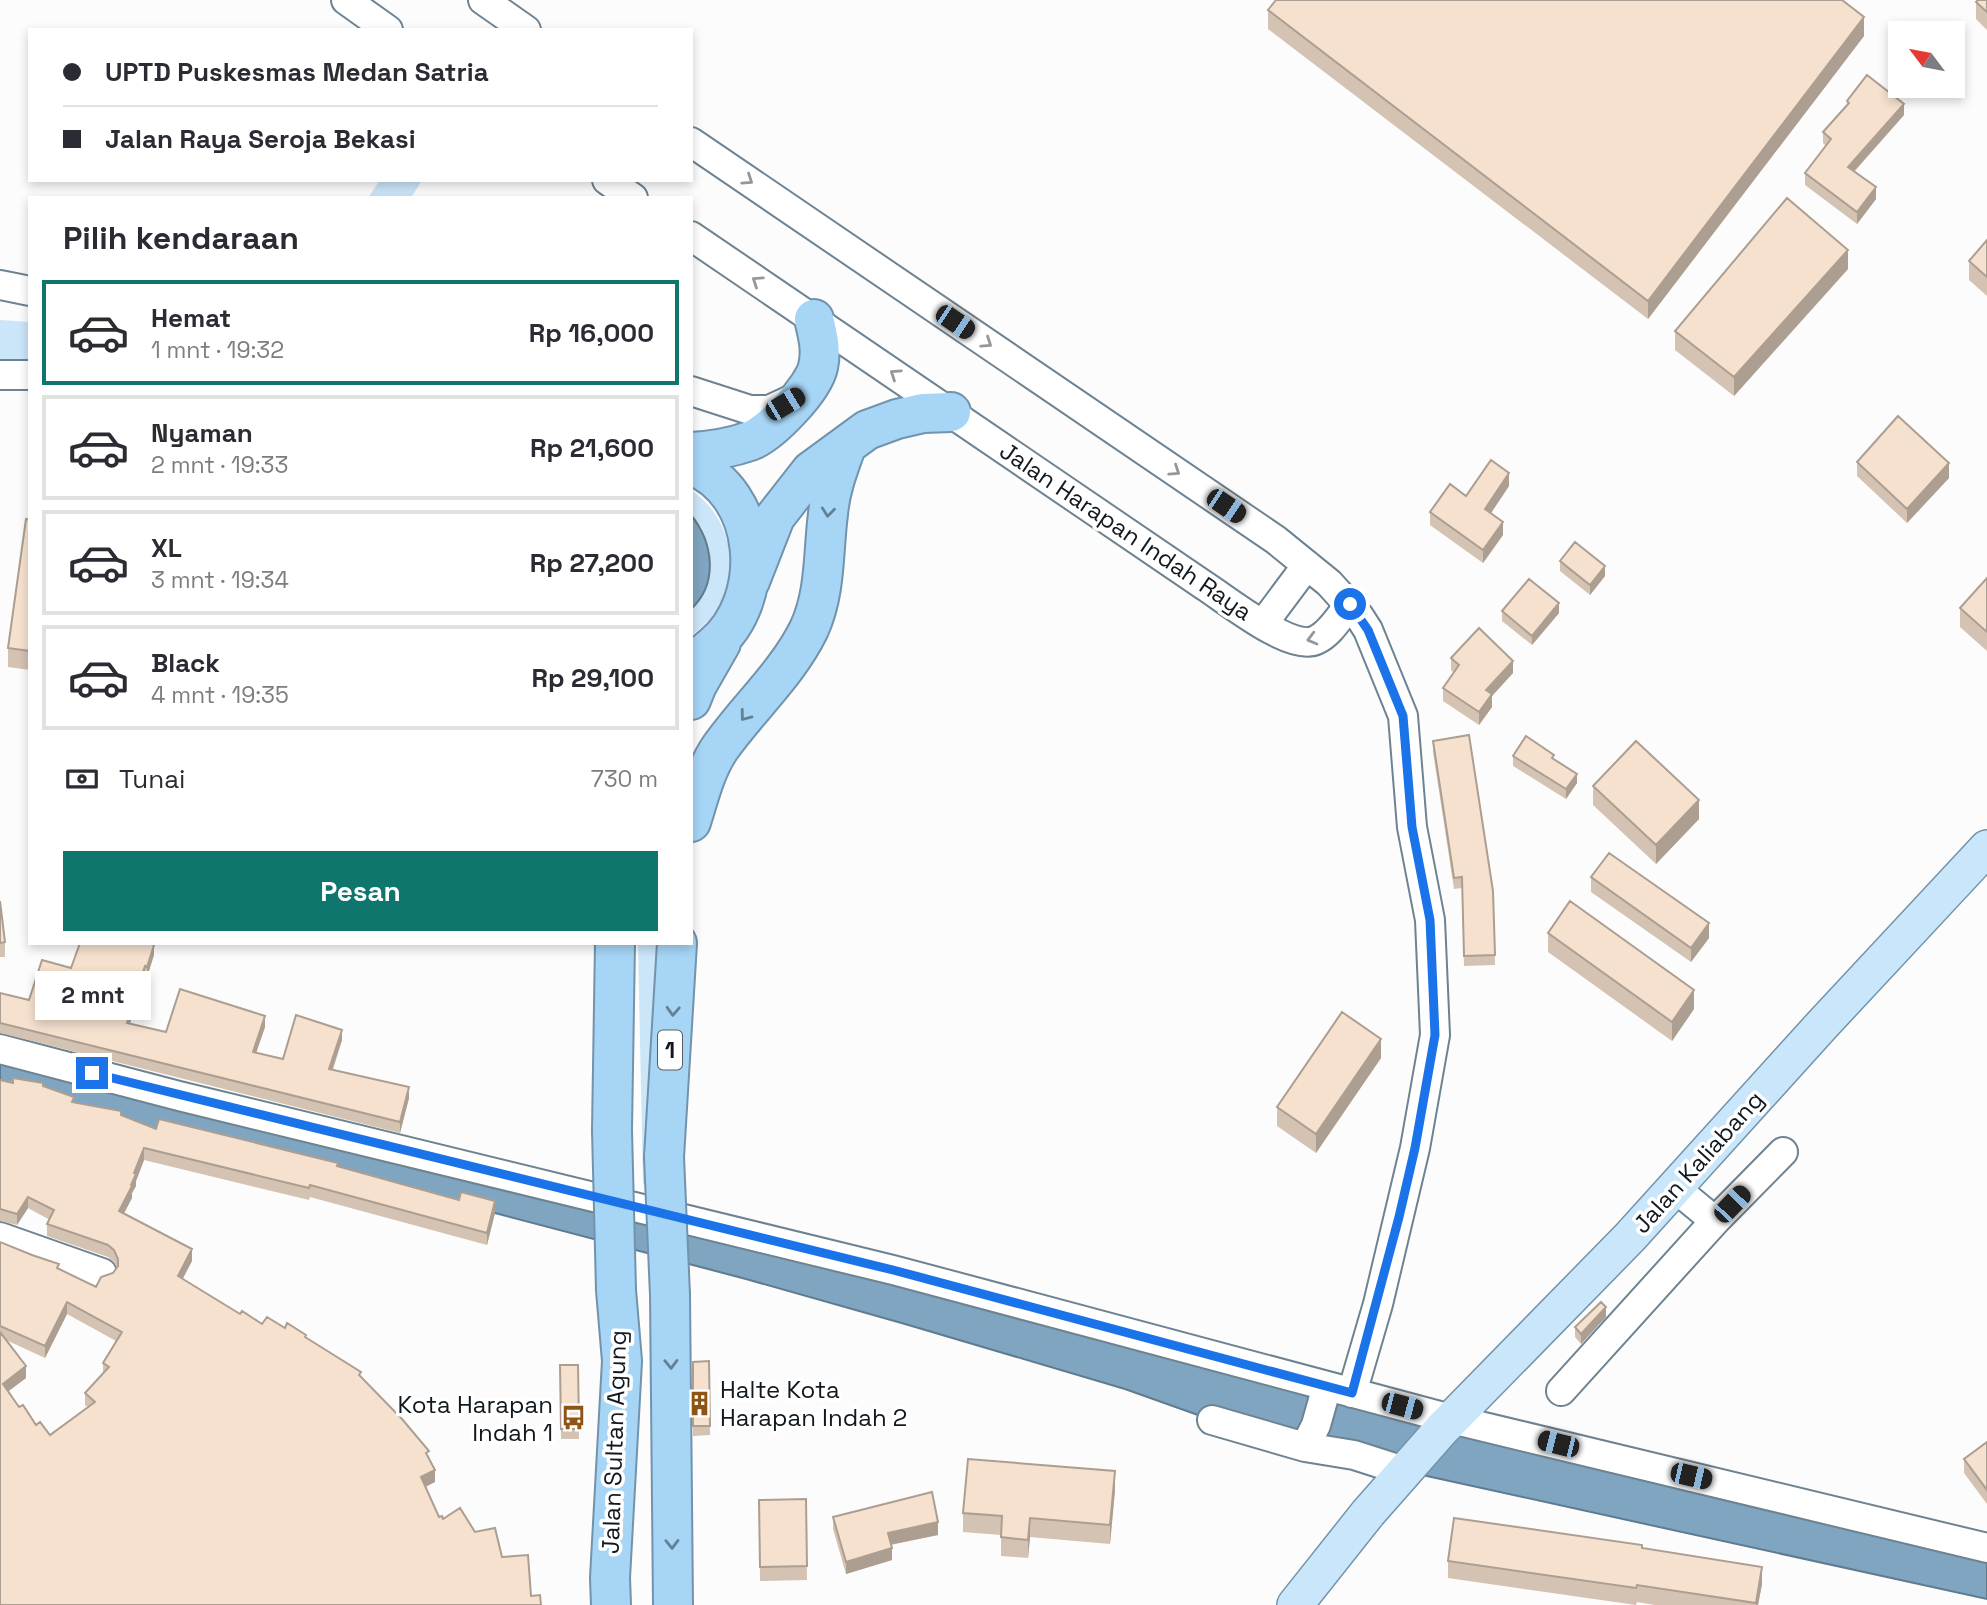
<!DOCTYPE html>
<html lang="id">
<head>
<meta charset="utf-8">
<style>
	:root { --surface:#fff; --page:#f2f2f3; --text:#2b2b33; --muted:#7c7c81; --line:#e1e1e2; --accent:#0f766e }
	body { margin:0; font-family:"Space Grotesk",sans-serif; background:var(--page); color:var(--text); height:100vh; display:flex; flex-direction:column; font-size:26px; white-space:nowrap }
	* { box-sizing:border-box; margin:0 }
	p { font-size:23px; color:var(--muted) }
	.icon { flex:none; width:38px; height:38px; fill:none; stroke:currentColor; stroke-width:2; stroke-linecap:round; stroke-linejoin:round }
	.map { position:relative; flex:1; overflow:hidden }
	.sheet { position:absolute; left:28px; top:196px; width:665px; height:749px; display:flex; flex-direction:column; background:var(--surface); border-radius:0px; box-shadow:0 4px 10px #0003 }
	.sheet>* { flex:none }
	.banner { position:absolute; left:28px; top:28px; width:665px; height:154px; border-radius:0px; box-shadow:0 4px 10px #0003; display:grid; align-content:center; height:154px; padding:0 35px; background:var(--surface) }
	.needle { width:46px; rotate:302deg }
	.controls { position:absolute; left:1888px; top:21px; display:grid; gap:14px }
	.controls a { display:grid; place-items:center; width:77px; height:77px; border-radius:0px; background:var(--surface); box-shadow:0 4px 10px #0003; font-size:35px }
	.end { position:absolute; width:32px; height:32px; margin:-16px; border:9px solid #1a73e8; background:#fff; box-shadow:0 0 0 4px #fff }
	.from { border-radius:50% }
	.bubble { position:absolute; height:49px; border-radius:0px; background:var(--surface); box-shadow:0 4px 10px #0003; font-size:23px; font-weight:600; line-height:49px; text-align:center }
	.car { position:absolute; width:21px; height:42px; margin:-21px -10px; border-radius:9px; box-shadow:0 0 5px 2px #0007; background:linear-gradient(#222 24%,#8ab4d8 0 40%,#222 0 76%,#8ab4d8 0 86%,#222 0) }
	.banner b { display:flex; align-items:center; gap:24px; height:66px; font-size:26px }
	.banner b+b { border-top:2px solid var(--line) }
	.banner i { width:18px; height:18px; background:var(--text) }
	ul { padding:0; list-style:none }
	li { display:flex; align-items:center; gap:21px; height:105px; margin:0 14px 10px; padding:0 21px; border:4px solid var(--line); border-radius:0px }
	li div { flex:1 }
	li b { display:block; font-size:26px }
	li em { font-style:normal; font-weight:600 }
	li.active { border-color:var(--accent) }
	li>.icon { width:63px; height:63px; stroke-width:1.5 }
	h2 { padding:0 35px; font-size:32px; line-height:84px }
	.pay { display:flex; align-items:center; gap:18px; height:77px; padding:0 35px; font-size:26px }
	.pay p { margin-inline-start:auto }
	.cta { display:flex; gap:14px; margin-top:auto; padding:14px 35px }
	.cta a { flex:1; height:80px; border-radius:0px; background:var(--accent); color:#fff; font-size:28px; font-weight:600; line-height:80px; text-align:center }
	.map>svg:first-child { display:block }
	.green { fill:#cbe5f9 }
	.water { fill:#80a5c0; stroke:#5f7b90; stroke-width:2 }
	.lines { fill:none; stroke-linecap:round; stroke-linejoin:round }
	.minor-casing { stroke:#6e8392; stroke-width:32 }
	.major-casing { stroke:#7293ab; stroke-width:38 }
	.highway-casing { stroke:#7293ab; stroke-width:42 }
	.minor { stroke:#fff; stroke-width:28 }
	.major { stroke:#cae6fa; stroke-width:35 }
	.highway { stroke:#a6d5f6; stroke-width:38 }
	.highway-bridge-casing { stroke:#7293ab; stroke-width:42; stroke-linecap:butt }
	.highway-bridge { stroke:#a6d5f6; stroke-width:38 }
	.wall { fill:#d4c2b2; fill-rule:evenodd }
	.shaded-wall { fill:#ac9e91 }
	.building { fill:#f6e1cf; stroke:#ac9e91; stroke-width:2 }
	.oneway { stroke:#94989a }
	.oneway2 { stroke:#638095 }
	.route { stroke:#1a73e8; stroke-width:9 }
	.labels { text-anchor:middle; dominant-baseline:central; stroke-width:7; stroke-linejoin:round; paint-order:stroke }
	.shield { fill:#fff; stroke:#585e62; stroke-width:2 }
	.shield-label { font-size:23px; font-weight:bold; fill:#11191f }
	.street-label { font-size:24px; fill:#11191f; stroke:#fff }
	.poi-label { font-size:24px; fill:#11191f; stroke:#fff; text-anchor:start }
</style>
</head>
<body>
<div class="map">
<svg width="1987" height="1605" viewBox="0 0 1987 1605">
	<rect width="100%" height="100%" fill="#fcfcfc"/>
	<!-- green -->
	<path class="green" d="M380,180H422L411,198H368Z
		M0,320L30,322V360L0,359Z
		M691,490C733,518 743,577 712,617C706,624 698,630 691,636V609L696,605L710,568L709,547L702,528L691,515Z
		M638,943H659L660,1188L643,1184Z"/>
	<!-- water -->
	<path class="water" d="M691,515C713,542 719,583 691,609Z
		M0,1049L1987,1547V1599L1404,1471L1212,1420L1125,1389L905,1324L746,1279L495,1213L0,1094Z"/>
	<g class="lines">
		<defs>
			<path id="minor" d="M346,0L388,30
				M483,0L526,30
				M691,142L1276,540L1329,583L1359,616L1368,630L1403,716L1412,827L1430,920L1435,1035L1415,1148L1378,1304L1352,1393
				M607,180L633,198
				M691,236L1205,586C1227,600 1291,652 1316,640C1330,634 1340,616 1350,604
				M0,285L30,291
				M0,375H30
				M691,391L750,410H769L795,398
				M1263,624L1307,565
				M0,1049L179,1096L893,1270L1451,1419L1987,1548
				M1675,1188L1715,1221
				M0,1237L102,1273
				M1561,1391L1715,1221L1783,1152
				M1212,1420L1305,1447L1354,1455L1404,1471
				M1305,1447L1316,1425L1327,1386"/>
			<path id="major" d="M1295,1605L1368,1513L1442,1429L1630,1237L1822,1025L1987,848"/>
			<path id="highway" d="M691,452C709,451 733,447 750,441C771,433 813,389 818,367C822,350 818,335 814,319
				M691,465C762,492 769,600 713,646C706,652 700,658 691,661
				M750,581L775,517L811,471L867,430L897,419L923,413L951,412
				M691,700L697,685L721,643
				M691,822C699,797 705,770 720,748C749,707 787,674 809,629C826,592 823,552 828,514C830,490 838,469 846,447
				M612,1130L615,943
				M664,1157L677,943
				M670,1295L673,1605
				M611,1605L610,1578L622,1361L616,1290"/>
		</defs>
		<!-- minor casing -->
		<use href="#minor" class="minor-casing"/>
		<!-- major casing -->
		<use href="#major" class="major-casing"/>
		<!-- highway casing -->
		<use href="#highway" class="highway-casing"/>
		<!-- minor -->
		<use href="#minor" class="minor"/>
		<!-- major -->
		<use href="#major" class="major"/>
		<!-- highway -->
		<use href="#highway" class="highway"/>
		<defs>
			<path id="highway-bridge" d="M612,1130L616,1290
				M664,1157L670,1295"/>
		</defs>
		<!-- highway-bridge casing -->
		<use href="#highway-bridge" class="highway-bridge-casing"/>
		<!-- highway-bridge -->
		<use href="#highway-bridge" class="highway-bridge"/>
	</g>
	<!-- wall -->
	<path class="wall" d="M1987,0V30L1976,19V2Z
		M1268,10L1864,36L1648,319L1268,29Z
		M1847,101L1904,115L1855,171L1876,199L1857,224L1805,185V173L1826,146L1823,143V132L1847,106Z
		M1987,240V296L1969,280V261Z
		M1848,269L1734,396L1675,350V331Z
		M1857,462L1949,478L1907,523L1857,476Z
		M1509,486L1491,513L1503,535L1483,563L1430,525V512L1466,496Z
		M30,520V670L8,667V648Z
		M1560,561L1605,576L1590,595L1560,571Z
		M1987,578V651L1960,627V608Z
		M1502,611L1559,613L1532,645L1502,621Z
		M1451,658L1513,673L1492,696V707L1479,725L1443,701V688L1454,673L1451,670Z
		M1433,741L1493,891L1495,965L1464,966L1462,888L1454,889L1433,752Z
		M1513,756L1554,759L1577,783L1566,799L1513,766Z
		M1593,786L1699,819L1656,864L1593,805Z
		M1591,877L1709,938L1691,962L1591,892Z
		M0,901L5,942V957H0Z
		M1548,933L1694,1009L1672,1041L1548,952Z
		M154,955L147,977H145L130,1023L166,1032L265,1027L256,1053L283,1059L342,1040L333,1070L409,1098L400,1133L0,1033V993L29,1000L71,968Z
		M1381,1058L1316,1153L1277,1126V1107Z
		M0,1080L43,1086L74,1102L121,1115L156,1129L338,1166L495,1213L487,1245L310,1197L309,1200L144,1160L136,1181V1186L132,1193V1198L124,1213L192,1261L182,1279L240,1314L262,1324L285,1328L306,1338L361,1377L429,1459L435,1482L425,1487L439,1517L475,1532L502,1557L531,1596L0,1605V1242L96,1287L113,1273L117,1268L114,1262L108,1257L47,1236V1224L50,1220L28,1208L17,1225L0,1221ZM67,1314L116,1341L103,1363V1374L85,1393V1405L88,1407L50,1435L36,1425L19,1407L9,1391L26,1378L6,1340L45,1358Z
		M1606,1317L1581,1344L1575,1337V1327Z
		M709,1361L710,1435L693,1436V1362Z
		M560,1365H578L579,1439H561Z
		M1987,1442V1504L1964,1473V1459Z
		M1115,1490L1110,1544L1030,1537L1028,1558L1001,1556V1535L963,1532V1513Z
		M806,1499L807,1580L760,1581L759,1500Z
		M833,1517L938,1535L891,1545L892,1560L846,1574L833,1529Z
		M1642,1548L1762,1584L1758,1605H1655L1637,1602L1636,1605L1448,1578V1561Z"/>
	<!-- shaded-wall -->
	<path class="shaded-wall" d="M1864,17V36L1648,319V301Z
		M1904,104V115L1848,178V167Z
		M1876,187V199L1857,224V212Z
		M1848,250V269L1734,396V377Z
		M1949,463V478L1907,523V509Z
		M1509,473V486L1485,522V509Z
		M1503,522V535L1483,563V550Z
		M1605,566V576L1590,595V585Z
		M1559,603V613L1532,645V636Z
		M1513,661V673L1492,696V707L1479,725V712L1486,690Z
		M1577,774V783L1566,799V789Z
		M1699,800V819L1656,864V845Z
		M1709,923V938L1691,962V948Z
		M154,945V955L147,977V967Z
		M145,966V977L127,1033V1023Z
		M1694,990V1009L1672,1041V1022Z
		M265,1016V1027L253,1062V1052Z
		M342,1030V1040L329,1079V1069Z
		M1381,1039V1058L1316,1153V1134Z
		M409,1087V1098L400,1133V1122Z
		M144,1148V1160L136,1181V1186L132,1193V1198L119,1223V1211Z
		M28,1197V1208L17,1225V1214Z
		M495,1201V1213L487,1245V1233Z
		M192,1249V1261L178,1288V1276Z
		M67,1302V1314L45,1358V1346Z
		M1606,1307V1317L1581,1344V1334Z
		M26,1366V1378L3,1395V1384Z
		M435,1470V1482L421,1489V1477Z
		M1115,1471V1490L1110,1544V1525Z
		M1030,1518V1537L1028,1558V1540Z
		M938,1522V1535L888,1545V1533Z
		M892,1548V1560L846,1574V1562Z
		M1762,1567V1584L1758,1605H1756Z"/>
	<!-- building -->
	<path class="building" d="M1276,0H1842L1864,17L1648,301L1268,10Z
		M1978,0H1987V12L1976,2Z
		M1867,75L1904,104L1848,167L1876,187L1857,212L1805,173L1831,139L1823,132L1849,103L1847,101Z
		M1787,198L1848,250L1734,377L1675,331Z
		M1987,240V277L1969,261Z
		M1898,416L1949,463L1907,509L1857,462Z
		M1491,460L1509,473L1485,509L1503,522L1483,550L1430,512L1450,484L1466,496Z
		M26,519L30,520V651L8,648Z
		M1575,542L1605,566L1590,585L1560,561Z
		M1987,578V632L1960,608Z
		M1529,579L1559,603L1532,636L1502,611Z
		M1479,628L1513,661L1486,690L1492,694L1479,712L1443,688L1459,665L1451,658Z
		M1469,735L1493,891L1495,955L1464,956L1462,877L1454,878L1433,741Z
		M1526,736L1554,755L1552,758L1577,774L1566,789L1513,756Z
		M1636,741L1699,800L1656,845L1593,786Z
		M1609,853L1709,923L1691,948L1591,877Z
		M0,901L5,942L0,943Z
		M1570,901L1694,990L1672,1022L1548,933Z
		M80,943H148L154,945L147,967L145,966L127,1023L166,1032L180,989L265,1016L253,1052L283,1059L296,1015L342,1030L329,1069L409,1087L400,1122L0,1023V993L29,1000L42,960L71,968Z
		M1342,1012L1381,1039L1316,1134L1277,1107Z
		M13,1078L43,1083V1086L74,1097L72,1102L121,1111V1115L156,1129L159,1119L338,1163L337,1166L459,1200L461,1192L495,1201L487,1233L310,1185L309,1188L144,1148L134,1173L136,1174L131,1185L132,1186L119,1211L192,1249L178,1276L240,1314L242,1311L262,1324L267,1317L285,1328L287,1323L306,1335L305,1337L361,1372L359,1375L402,1419L429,1451L426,1453L435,1470L421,1477L439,1517L442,1516L443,1519L460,1508L475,1532L495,1528L502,1557L528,1555L531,1596L540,1595L541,1605H0V1332L26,1366L3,1384L19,1407L23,1405L36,1425L40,1422L50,1435L95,1402L85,1393L109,1367L103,1363L122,1332L67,1302L45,1346L0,1326V1242L32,1255L59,1264L57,1268L96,1287L101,1277L113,1273L118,1266V1259L114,1250L108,1245L47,1224L54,1210L28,1197L17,1214L0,1209V1080L13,1083Z
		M1601,1302L1606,1307L1581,1334L1575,1327Z
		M709,1361L710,1426H693V1362Z
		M560,1365H578L579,1429H561Z
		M1987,1442V1490L1964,1459Z
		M968,1459L1115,1471L1110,1525L1030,1518L1028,1540L1001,1537L1002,1516L963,1513Z
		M932,1492L938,1522L888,1533L892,1548L846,1562L833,1517Z
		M806,1499L807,1566L760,1567L759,1500Z
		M1454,1518L1642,1545V1548L1762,1567L1756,1603L1637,1585L1636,1588L1448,1561Z"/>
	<!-- one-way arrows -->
	<defs><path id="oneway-chevron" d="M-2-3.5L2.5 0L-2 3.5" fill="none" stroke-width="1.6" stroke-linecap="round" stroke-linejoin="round" transform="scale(1.75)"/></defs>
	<g class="oneway">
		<use href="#oneway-chevron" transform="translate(748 180) rotate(34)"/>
		<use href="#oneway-chevron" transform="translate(757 281) rotate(-146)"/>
		<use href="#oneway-chevron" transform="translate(987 343) rotate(34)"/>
		<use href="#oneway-chevron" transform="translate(895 374) rotate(-146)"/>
		<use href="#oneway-chevron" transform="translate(1175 471) rotate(34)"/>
		<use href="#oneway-chevron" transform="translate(1312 639) rotate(165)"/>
	</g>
	<g class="oneway2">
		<use href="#oneway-chevron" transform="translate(828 512) rotate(96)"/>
		<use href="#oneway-chevron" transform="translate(745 716) rotate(127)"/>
		<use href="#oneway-chevron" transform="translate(673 1011) rotate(93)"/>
		<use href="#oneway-chevron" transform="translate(671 1364) rotate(89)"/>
		<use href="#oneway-chevron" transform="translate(672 1544) rotate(89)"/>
	</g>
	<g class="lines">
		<!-- route -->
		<path class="route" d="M92,1073L893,1270L1352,1393L1399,1217L1415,1148L1435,1035L1430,920L1412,827L1403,716L1368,630L1350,604"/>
	</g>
	<!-- icons -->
	<defs>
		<symbol id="building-bare" viewBox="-9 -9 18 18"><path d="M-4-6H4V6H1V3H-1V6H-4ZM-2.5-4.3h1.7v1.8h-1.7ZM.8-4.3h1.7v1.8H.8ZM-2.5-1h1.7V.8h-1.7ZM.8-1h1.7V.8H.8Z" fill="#8f5411" stroke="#fff" stroke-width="2.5" paint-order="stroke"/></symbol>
		<symbol id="bus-bare" viewBox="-9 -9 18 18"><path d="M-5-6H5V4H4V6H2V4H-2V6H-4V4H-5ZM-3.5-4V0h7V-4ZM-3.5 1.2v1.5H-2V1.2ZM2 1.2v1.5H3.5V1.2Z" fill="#8f5411" stroke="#fff" stroke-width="2.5" paint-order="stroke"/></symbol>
	</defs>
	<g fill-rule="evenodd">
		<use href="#building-bare" x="682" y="1386" width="35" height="35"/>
		<use href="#bus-bare" x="556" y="1400" width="35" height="35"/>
	</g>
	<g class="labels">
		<!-- shield labels -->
		<rect class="shield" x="658" y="1030.5" width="24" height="39" rx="5"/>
		<g class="shield-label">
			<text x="670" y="1050">1</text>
		</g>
		<!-- street labels -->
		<g class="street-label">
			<text transform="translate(1126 531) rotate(34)">Jalan Harapan Indah Raya</text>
			<text transform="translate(1698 1162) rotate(-48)">Jalan Kaliabang</text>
			<text transform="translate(614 1442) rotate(-88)">Jalan Sultan Agung</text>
		</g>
		<!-- poi labels -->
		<g class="poi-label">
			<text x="720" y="1389">Halte Kota<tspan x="720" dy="28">Harapan Indah 2</tspan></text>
			<text x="553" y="1404" text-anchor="end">Kota Harapan<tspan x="553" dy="28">Indah 1</tspan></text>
		</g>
	</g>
</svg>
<div class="controls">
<a><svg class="needle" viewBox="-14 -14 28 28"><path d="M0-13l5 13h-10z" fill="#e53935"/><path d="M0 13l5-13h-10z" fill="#7c7c81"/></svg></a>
</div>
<i class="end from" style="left:1350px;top:604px"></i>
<i class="end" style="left:92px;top:1073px"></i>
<div class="bubble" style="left:35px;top:971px;width:116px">2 mnt</div>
<i class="car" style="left:955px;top:322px;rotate:124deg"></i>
<i class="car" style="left:785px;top:404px;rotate:59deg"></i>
<i class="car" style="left:1226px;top:506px;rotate:124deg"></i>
<i class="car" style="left:1732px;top:1204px;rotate:44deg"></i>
<i class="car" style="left:1402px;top:1406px;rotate:105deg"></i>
<i class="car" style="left:1558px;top:1444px;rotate:284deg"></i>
<i class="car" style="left:1691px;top:1476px;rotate:103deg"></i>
<div class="banner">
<b><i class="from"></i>UPTD Puskesmas Medan Satria</b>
<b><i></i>Jalan Raya Seroja Bekasi</b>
</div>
<section class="sheet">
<h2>Pilih kendaraan</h2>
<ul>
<li class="active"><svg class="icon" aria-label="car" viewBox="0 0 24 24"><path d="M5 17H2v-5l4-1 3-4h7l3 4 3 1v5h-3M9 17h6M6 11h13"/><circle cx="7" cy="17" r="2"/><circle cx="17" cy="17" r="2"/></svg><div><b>Hemat</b><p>1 mnt · 19:32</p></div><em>Rp 16,000</em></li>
<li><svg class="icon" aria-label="car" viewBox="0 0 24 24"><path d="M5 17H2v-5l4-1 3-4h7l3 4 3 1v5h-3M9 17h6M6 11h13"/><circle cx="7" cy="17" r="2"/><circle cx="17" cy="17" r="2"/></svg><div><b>Nyaman</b><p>2 mnt · 19:33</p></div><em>Rp 21,600</em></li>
<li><svg class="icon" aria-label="car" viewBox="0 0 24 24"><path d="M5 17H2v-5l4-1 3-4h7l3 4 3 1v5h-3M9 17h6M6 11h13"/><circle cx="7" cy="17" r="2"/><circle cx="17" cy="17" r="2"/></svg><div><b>XL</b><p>3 mnt · 19:34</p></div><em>Rp 27,200</em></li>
<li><svg class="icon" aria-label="car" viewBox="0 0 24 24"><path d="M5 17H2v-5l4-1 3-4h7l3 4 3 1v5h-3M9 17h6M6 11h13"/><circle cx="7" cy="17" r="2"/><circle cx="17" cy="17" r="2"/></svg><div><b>Black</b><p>4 mnt · 19:35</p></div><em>Rp 29,100</em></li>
</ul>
<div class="pay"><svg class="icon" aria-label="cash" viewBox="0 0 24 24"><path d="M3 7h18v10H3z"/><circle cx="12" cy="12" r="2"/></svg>Tunai<p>730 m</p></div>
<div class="cta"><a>Pesan</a></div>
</section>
</div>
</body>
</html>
